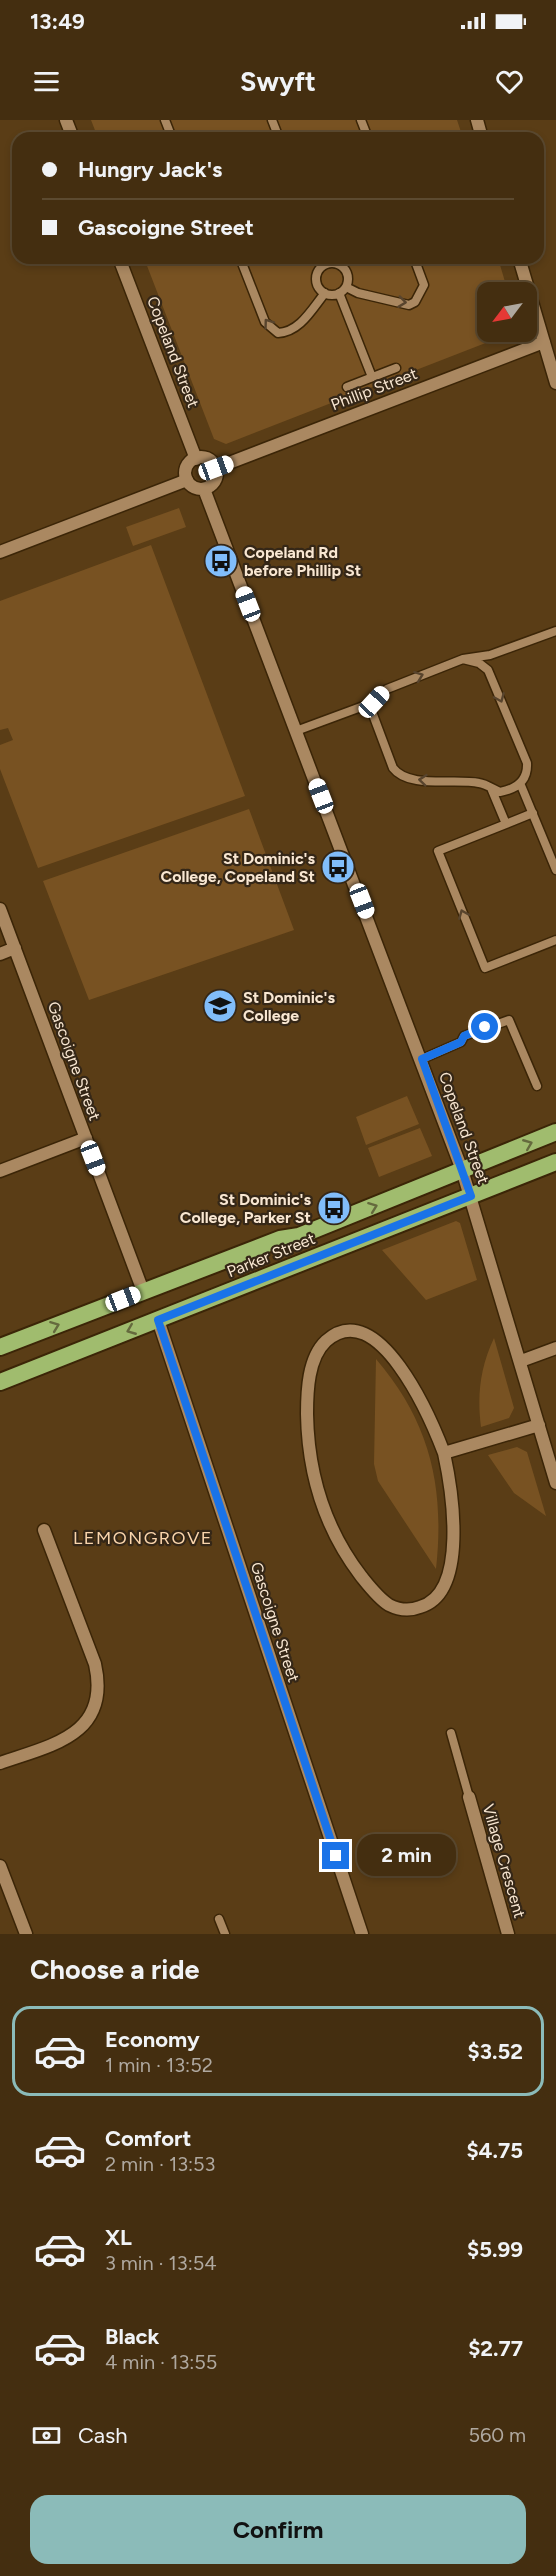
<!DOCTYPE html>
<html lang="en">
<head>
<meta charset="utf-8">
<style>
	:root { --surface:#442e10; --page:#4e3a1e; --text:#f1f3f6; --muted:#afa89f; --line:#5c4a30; --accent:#8bbbb9 }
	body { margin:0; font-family:Figtree,sans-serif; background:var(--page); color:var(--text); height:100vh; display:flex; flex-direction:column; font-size:22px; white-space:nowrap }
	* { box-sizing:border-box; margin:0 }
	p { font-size:20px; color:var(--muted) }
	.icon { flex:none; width:33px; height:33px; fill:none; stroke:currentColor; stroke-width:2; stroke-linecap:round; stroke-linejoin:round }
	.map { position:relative; height:1814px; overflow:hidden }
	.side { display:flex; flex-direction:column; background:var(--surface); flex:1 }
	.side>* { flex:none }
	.top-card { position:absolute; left:12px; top:12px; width:532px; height:132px; border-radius:18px; box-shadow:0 3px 9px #0003,0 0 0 2px var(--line); display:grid; align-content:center; height:132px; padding:0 30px; background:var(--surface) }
	.needle { width:39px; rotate:238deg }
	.buttons { position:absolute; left:477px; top:162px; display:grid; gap:12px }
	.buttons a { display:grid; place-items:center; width:60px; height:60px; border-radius:12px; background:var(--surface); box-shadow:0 3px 9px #0003,0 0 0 2px var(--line); font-size:30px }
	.end { position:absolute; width:27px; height:27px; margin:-14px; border:8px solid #1a73e8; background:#fff; box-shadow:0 0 0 3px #fff }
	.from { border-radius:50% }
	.bubble { position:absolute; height:42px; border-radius:18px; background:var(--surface); box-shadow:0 3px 9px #0003,0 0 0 2px var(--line); font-size:20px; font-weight:700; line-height:42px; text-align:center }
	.car { position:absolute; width:18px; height:36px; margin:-18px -9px; border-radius:8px; box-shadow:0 0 4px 2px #0007; background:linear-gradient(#fff 24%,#345 0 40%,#fff 0 76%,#345 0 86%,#fff 0) }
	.top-card b { display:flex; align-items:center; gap:21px; height:57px; font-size:22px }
	.top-card b+b { border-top:2px solid var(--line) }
	.top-card i { width:15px; height:15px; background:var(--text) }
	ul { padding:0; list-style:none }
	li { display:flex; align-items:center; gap:18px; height:90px; margin:0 12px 9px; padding:0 18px; border:3px solid transparent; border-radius:18px }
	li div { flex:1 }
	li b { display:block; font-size:22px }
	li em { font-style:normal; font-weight:700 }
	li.active { border-color:var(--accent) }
	li>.icon { width:54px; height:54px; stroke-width:1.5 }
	h2 { padding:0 30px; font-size:27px; line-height:72px }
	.pay { display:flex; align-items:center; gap:15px; height:66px; padding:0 30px; font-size:22px }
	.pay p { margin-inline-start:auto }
	.action { display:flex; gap:12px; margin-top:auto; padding:12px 30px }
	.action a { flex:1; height:69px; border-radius:18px; background:var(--accent); color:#111; font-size:24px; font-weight:700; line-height:69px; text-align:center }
	.status { display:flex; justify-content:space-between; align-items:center; height:42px; padding:0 30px; background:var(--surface); direction:ltr }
	.status svg { height:16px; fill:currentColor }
	header { display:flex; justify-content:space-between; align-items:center; height:78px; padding:0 30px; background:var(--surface); font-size:27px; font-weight:700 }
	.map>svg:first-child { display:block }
	.green { fill:#785222 }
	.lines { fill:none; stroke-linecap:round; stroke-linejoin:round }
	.service-casing { stroke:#3b2507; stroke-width:11 }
	.minor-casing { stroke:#3b2507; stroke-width:15 }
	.tertiary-casing { stroke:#3b2507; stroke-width:15 }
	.trunk-casing { stroke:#3b2507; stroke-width:20 }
	.service { stroke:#aa8861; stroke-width:8 }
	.minor { stroke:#aa8861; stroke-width:12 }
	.tertiary { stroke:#aa8861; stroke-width:12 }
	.trunk { stroke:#a0bc6e; stroke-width:16 }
	.oneway { stroke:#58442d }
	.oneway2 { stroke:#656a3e }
	.route { stroke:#1a73e8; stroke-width:8 }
	.labels { text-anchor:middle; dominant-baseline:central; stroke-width:4.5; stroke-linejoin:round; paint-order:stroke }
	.street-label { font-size:16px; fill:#f9e7d2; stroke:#352717 }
	.poi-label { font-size:16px; font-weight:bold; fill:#f9e7d2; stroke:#352717; text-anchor:start }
	.neighbourhood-label { font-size:18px; letter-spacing:1.5px; fill:#fad5ac; stroke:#352717 }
</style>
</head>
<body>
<div class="status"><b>13:49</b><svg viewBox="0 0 49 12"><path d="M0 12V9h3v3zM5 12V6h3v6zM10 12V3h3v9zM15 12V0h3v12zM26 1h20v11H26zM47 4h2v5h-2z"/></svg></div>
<header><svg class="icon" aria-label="menu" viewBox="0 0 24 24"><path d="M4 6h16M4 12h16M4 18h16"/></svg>Swyft<svg class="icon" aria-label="heart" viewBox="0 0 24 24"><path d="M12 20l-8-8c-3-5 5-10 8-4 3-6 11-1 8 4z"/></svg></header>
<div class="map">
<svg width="556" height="1814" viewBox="0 0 556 1814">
	<rect width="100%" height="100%" fill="#5a3d16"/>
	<!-- green -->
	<path class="green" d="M91,0H457L463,18H98Z
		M144,138H498L508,172H488V212H514L226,324L214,319Z
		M179,388L186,407L133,426L126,407Z
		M151,425L245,676L38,748L0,649V625L13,620L8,608L0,610V481Z
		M249,689L294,810L89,880L43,761Z
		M407,976L419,1004L366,1025L356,997Z
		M420,1008L432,1036L379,1057L368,1028Z
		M456,1101L460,1103L477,1160L426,1180L382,1130Z
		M494,1218L514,1288L509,1298L481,1307C477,1275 480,1248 494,1218Z
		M376,1239C430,1302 445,1367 436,1449L378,1361L374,1344Z
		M517,1327L527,1332L546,1396L514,1373L488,1335Z"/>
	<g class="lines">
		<defs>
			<path id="service" d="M165,0L172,18
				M272,0L279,18
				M361,0L368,18
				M240,138L265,202L278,213C300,212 312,189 325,173
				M316 159a16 16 0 1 1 32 0a16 16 0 1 1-32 0Z
				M346,167L358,173L409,185L415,182L424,165L414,138
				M339,173L372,257
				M347,267L396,248
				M369,584L393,648C409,669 454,658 479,663C486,664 493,669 500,672C516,669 528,661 527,643L488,550L479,543L463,539
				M296,611L369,584L387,569L463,539L490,535L556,511
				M520,663L556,750
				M491,668L506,704L438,731L485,848L556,820
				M506,704L533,693
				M422,939L461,922L464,916L509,900L537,966
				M451,1613L469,1677
				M219,1799L225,1814"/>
			<path id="minor" d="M477,0L482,18
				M519,138L556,263
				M216,348L544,222
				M0,432L187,360
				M0,789L143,1171
				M0,834L15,828
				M462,1050L556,1363
				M0,1051L86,1018
				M158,1200L362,1814
				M521,1241L556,1228
				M444,1333C431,1299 378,1174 326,1221C308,1238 307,1271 307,1294C308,1353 325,1409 361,1456C369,1466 378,1478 389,1485C399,1490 410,1491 420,1487C469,1473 452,1370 444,1333L539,1305
				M0,1643C52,1625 111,1615 95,1544L44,1410
				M469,1677L508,1814
				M0,1746L26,1814"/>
			<path id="tertiary" d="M66,0L73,18
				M119,138L196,339
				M185 353a16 16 0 1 1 32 0a16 16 0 1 1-32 0Z
				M204,369L462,1050"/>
			<path id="trunk" d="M0,1227L280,1119L299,1116L556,1012
				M0,1262L556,1042"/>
		</defs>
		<!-- service casing -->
		<use href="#service" class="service-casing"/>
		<!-- minor casing -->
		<use href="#minor" class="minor-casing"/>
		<!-- tertiary casing -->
		<use href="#tertiary" class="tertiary-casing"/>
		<!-- trunk casing -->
		<use href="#trunk" class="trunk-casing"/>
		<!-- service -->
		<use href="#service" class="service"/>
		<!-- minor -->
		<use href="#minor" class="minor"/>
		<!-- tertiary -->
		<use href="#tertiary" class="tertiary"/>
		<!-- trunk -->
		<use href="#trunk" class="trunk"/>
	</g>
	<!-- one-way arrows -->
	<defs><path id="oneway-chevron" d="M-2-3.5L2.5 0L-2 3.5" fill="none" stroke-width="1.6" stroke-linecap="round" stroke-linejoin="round" transform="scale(1.5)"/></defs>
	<g class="oneway">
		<use href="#oneway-chevron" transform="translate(402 182) rotate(7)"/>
		<use href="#oneway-chevron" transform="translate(268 203) rotate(-126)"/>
		<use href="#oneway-chevron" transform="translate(419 556) rotate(-21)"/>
		<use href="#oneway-chevron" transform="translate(500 578) rotate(67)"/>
		<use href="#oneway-chevron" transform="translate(423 660) rotate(-174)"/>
		<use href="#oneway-chevron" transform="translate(463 794) rotate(-112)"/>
	</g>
	<g class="oneway2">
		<use href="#oneway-chevron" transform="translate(528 1024) rotate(-22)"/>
		<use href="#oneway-chevron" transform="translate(373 1087) rotate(-21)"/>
		<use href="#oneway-chevron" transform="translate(55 1206) rotate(-21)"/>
		<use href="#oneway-chevron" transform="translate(131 1210) rotate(158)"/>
	</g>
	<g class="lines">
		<!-- route -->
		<path class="route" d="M336,1736L158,1200L471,1076L422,939L461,922L464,916L485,907"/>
	</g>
	<!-- icons -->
	<defs>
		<symbol id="bus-disc" viewBox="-11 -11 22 22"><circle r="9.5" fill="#81bdfa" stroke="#352717"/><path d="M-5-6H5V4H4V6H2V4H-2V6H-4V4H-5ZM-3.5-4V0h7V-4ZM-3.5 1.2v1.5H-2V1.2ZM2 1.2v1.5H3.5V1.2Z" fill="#111"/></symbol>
		<symbol id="school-disc" viewBox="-11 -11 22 22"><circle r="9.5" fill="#81bdfa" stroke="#352717"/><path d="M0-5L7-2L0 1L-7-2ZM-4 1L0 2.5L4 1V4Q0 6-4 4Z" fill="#111"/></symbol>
	</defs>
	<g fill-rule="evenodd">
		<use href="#bus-disc" x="202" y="422" width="38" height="38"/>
		<use href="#bus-disc" x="319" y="728" width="38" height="38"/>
		<use href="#school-disc" x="201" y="867" width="38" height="38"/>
		<use href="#bus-disc" x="315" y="1069" width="38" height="38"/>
	</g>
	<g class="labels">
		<!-- street labels -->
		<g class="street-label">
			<text transform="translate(173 232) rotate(69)">Copeland Street</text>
			<text transform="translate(374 269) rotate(-21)">Phillip Street</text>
			<text transform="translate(74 941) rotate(70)">Gascoigne Street</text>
			<text transform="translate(464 1008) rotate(70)">Copeland Street</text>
			<text transform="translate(271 1135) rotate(-22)">Parker Street</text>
			<text transform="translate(275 1502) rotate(72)">Gascoigne Street</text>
			<text transform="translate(504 1741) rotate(74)">Village Crescent</text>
		</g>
		<!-- poi labels -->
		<g class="poi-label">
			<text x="244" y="432">Copeland Rd<tspan x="244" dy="18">before Phillip St</tspan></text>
			<text x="315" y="738" text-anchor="end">St Dominic's<tspan x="315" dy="18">College, Copeland St</tspan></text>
			<text x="243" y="877">St Dominic's<tspan x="243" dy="18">College</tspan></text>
			<text x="311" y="1079" text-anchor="end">St Dominic's<tspan x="311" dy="18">College, Parker St</tspan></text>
		</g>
		<!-- neighbourhood labels -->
		<g class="neighbourhood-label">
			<text x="143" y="1418">LEMONGROVE</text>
		</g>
	</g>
</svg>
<div class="buttons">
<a><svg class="needle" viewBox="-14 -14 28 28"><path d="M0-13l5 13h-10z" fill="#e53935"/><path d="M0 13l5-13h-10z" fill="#afa89f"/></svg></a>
</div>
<i class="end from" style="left:485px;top:907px"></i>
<i class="end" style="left:336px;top:1736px"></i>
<div class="bubble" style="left:357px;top:1714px;width:99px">2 min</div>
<i class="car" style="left:216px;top:348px;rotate:70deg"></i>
<i class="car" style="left:248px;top:484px;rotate:339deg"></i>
<i class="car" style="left:374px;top:582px;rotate:43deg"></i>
<i class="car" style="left:321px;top:676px;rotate:339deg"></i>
<i class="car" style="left:362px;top:781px;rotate:159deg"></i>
<i class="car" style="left:93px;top:1038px;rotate:159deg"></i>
<i class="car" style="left:123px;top:1179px;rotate:69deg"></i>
<div class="top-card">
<b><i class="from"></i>Hungry Jack's</b>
<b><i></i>Gascoigne Street</b>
</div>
</div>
<section class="side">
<h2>Choose a ride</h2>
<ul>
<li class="active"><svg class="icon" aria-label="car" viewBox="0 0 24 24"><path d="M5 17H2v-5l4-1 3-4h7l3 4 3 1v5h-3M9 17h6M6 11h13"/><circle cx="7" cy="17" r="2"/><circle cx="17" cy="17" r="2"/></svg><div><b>Economy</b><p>1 min · 13:52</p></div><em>$3.52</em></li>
<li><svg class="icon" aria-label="car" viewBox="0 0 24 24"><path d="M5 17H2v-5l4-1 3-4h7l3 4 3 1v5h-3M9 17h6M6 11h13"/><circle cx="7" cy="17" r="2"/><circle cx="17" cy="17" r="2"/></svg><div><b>Comfort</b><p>2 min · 13:53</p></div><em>$4.75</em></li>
<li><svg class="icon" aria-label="car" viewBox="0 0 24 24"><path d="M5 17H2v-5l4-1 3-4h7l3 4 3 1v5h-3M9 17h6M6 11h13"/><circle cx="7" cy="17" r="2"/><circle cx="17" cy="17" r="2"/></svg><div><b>XL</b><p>3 min · 13:54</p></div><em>$5.99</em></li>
<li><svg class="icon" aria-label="car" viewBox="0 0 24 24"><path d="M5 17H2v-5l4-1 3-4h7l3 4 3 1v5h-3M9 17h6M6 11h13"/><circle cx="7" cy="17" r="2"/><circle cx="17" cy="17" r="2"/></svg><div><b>Black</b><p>4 min · 13:55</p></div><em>$2.77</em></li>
</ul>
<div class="pay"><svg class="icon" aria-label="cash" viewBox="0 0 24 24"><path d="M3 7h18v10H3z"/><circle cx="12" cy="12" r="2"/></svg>Cash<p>560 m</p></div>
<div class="action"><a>Confirm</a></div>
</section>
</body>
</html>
